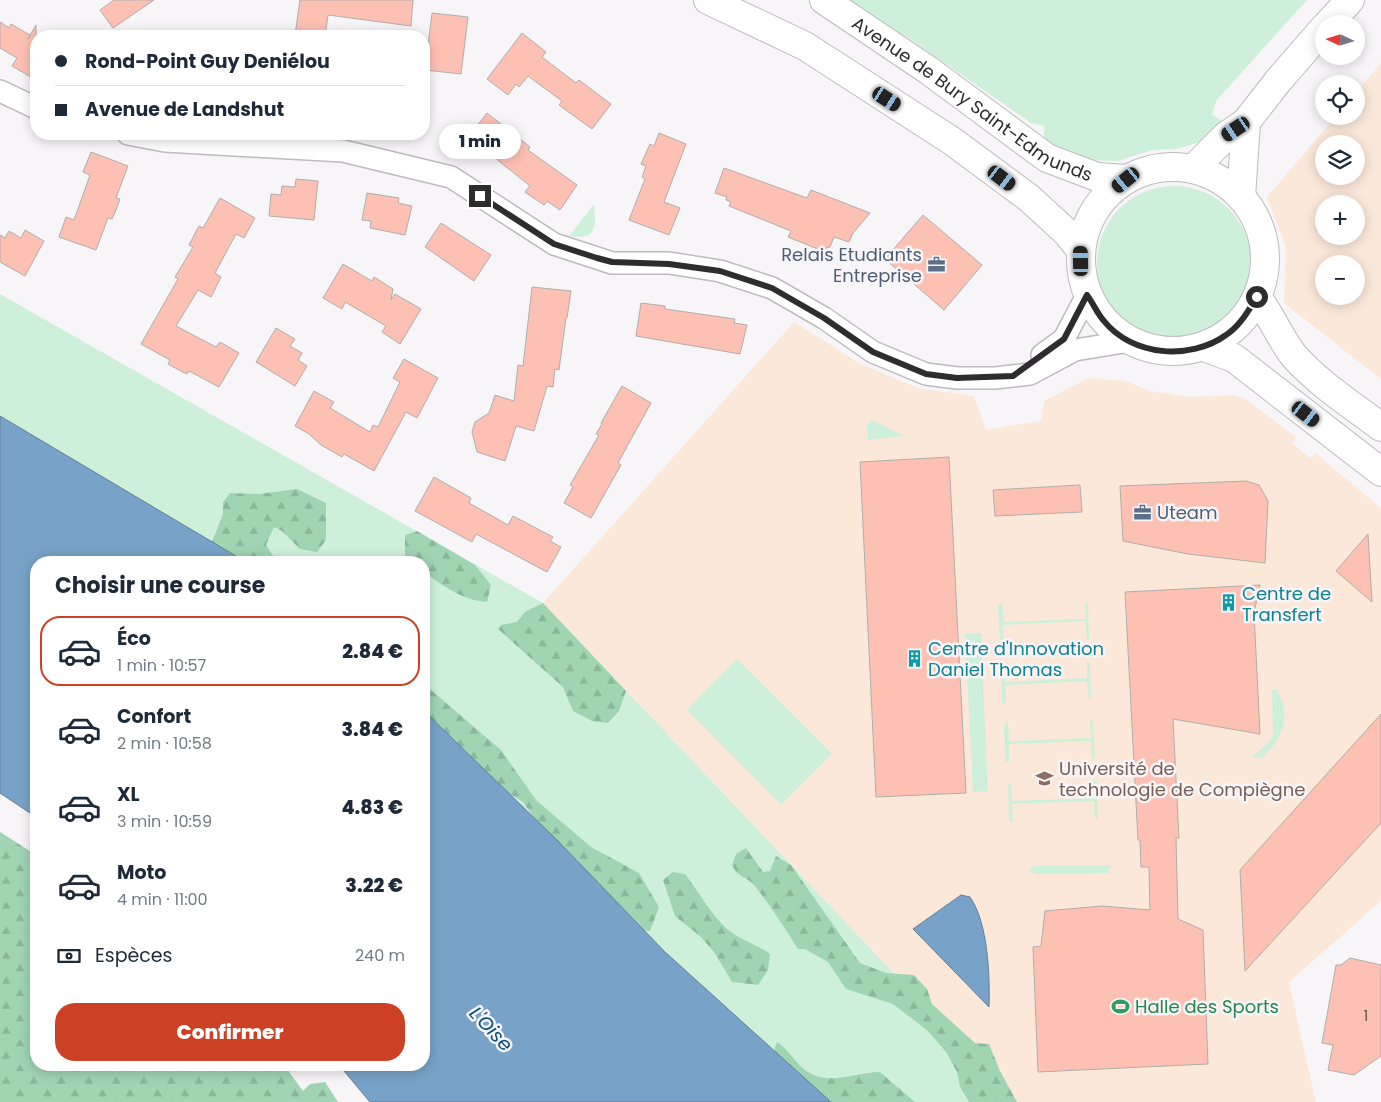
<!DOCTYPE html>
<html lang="fr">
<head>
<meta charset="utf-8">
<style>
	:root { --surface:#fff; --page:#f6f6f7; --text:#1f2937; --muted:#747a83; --line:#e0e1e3; --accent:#cc4126 }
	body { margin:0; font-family:Poppins,sans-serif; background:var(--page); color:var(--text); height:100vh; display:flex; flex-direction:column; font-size:19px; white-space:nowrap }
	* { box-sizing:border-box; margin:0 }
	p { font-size:16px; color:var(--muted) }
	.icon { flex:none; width:28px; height:28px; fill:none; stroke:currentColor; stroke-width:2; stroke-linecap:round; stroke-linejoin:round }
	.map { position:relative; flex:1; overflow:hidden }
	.sheet { position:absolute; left:30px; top:556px; width:400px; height:515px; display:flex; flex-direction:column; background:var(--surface); border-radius:20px; box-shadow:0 2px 12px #0003 }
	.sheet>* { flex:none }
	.banner { position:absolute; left:30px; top:30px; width:400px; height:110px; border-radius:20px; box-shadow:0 2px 12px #0003; display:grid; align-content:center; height:110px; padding:0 25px; background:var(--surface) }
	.needle { width:32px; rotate:274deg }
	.fabs { position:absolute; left:1315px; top:15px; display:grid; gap:10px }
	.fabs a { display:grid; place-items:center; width:50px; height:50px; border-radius:50%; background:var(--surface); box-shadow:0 2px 12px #0003; font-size:25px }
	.end { position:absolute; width:22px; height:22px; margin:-11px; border:6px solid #2e2d2e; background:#fff; box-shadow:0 0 0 2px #fff }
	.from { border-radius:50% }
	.bubble { position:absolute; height:35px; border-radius:18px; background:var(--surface); box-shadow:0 2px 12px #0003; font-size:16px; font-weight:800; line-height:35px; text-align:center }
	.car { position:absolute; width:15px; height:30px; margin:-15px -8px; border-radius:6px; box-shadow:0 0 4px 1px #0007; background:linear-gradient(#222 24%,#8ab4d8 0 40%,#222 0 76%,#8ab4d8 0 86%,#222 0) }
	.banner b { display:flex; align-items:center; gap:18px; height:48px; font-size:19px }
	.banner b+b { border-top:1px solid var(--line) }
	.banner i { width:12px; height:12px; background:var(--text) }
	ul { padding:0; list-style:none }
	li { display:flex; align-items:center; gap:15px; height:70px; margin:0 10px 8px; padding:0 15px; border:2px solid transparent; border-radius:20px }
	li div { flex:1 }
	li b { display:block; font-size:19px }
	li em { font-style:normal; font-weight:800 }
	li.selected { border-color:var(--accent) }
	li>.icon { width:45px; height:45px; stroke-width:1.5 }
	h2 { padding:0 25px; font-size:22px; line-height:60px }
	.pay { display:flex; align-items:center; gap:12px; height:55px; padding:0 25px; font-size:19px }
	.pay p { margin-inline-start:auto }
	.button { display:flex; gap:10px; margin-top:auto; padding:10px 25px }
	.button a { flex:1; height:58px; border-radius:20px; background:var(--accent); color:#fff; font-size:20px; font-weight:800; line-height:58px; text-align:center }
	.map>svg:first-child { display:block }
	.education { fill:#fce8d9; fill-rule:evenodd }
	.grass { fill:#cef0da }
	.forest { fill:url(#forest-firs) }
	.water { fill:#78a2c7; stroke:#627f99 }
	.building { fill:#fdc1b4; stroke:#b0adac }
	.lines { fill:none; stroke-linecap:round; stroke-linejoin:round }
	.street-casing { stroke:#bdbbbd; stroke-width:24 }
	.secondary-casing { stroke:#bdbbbd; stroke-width:30 }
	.street { stroke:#fff; stroke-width:21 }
	.secondary { stroke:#fff; stroke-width:28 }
	.route { stroke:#2e2d2e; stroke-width:6 }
	.labels { text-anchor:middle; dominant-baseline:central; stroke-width:5; stroke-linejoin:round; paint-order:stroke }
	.number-label { font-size:15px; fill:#625250 }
	.street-label { font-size:18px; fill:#2e2d2e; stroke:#f8f5f8 }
	.service-label { font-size:18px; fill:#4e5e75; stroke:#f8f5f8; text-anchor:end }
	.culture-label { font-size:18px; fill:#0d838f; stroke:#f8f5f8; text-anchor:start }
	.education-label { font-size:18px; fill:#785e54; stroke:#f8f5f8; text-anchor:start }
	.leisure-label { font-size:18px; fill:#27864d; stroke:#f8f5f8; text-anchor:start }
	.water-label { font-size:19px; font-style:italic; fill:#084e7e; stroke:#f8f5f8 }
</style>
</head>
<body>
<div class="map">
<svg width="1381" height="1102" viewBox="0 0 1381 1102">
	<defs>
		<pattern id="forest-firs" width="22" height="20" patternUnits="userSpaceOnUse" patternTransform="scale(1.25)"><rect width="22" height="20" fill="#a0d4b3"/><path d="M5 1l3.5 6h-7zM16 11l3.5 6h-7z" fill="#8ab69a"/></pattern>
	</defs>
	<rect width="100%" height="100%" fill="#f8f5f8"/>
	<!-- education -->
	<path class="education" d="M1381,63V379L1284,303L1286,247L1267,197L1336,116H1356V93ZM1324,144H1356V176H1324ZM1324,204H1356V236H1324ZM1324,264H1356V296H1324Z
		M794,322L859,363L918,388L974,396L986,430L1041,421L1044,401L1089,378L1126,381L1150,391L1190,397L1235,395L1247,400L1296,437L1292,443L1310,458L1315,453L1381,508V901L1289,982L1316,1102H1016L543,603Z"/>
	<!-- grass -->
	<path class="grass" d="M846,0H1307L1216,101L1212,114L1222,121L1200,142L1177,149L1152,150L1118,161L1084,160L1044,142V126L1031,123L913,41Z
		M1097 263a77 77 0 1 1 154 0a77 77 0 1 1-154 0Z
		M594,204C596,227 598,240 569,236Z
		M0,294L543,603L1016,1102H831L665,952L555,838L424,711V562H246L0,416Z
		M871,420L905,436L868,440L867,425Z
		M1085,601L1088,603L1089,639L1087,640L1085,621L1003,625L1004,644L1000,642L998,606L1002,602L1004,622L1086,619Z
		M981,633L988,791L973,792L965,634Z
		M737,659L832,754L781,805L687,710Z
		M1087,661L1090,663L1091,698L1089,700L1087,681L1006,685V704L1002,702L1001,666L1004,662L1005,682L1087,678Z
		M1272,689H1277C1291,718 1284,737 1262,758H1254L1253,756L1271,740L1273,734Z
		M1090,720L1093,722L1095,758L1092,759L1091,741L1009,744V763L1005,761L1004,725L1008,721L1009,741L1091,738Z
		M1094,779L1097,782L1098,818L1095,819L1094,801L1012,804L1013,823L1009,821L1008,785L1011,782L1012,801L1094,798Z
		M1112,865L1108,873L1035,874L1029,870L1035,866Z"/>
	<!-- forest -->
	<path class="forest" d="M297,489L326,503V540L317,552L300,549L282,531L274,527L266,545L277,562H216L208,552L223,514V502L230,493L259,494Z
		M417,531L475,565L491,585L487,602C462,600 443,586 424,572V562H413L405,555V535Z
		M543,603L626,691L619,711L608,723L592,721L573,711L563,687L498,629L501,625L517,622L525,612Z
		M424,684L501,750L536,800L591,847L639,873L659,907L650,931L614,929L523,802L497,786L424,714Z
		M0,832L36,855V1065H284L303,1091L310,1084L325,1082L338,1102H0Z
		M746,848L763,872L770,871L776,856L791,865L860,963L886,973L914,975L927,989L932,1004L975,1043L989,1044L1000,1071L1017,1102H969L960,1087L957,1072L946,1052L928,1031L893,1004L846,989L828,962L805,949H798C784,927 770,905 754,885C745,875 738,878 732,865L736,854Z
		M673,872L685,874C698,891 710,913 726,928C739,940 757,944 770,954L768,970L758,985L732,982L714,952L701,937L675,916L663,880Z
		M777,1042C790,1050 796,1065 808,1072C830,1086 856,1072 880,1072L915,1102H789L768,1068Z"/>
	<!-- water -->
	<path class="water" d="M0,416L246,562H36V817L0,793Z
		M424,711L555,838L665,952L831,1102H370L339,1065H424Z
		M961,895L970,897C988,923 990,975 989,1007L913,929Z"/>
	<!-- building -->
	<path class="building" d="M114,0H154L113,28L100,10Z
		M300,0H413L411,26L328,15L325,36L295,35Z
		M432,13L468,17L461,74L425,70Z
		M0,22L9,28L11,24L30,35L28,39L36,25V80L12,66L17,58L0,48Z
		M522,33L546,52L542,57L576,83L579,80L611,104L592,129L559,105L562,101L528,76L519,87L516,84L508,95L487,79Z
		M487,113L530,147L528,150L577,185L560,210L547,201L544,205L525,192L530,186L479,145L480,143L470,135Z
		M659,133L686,144L664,202L680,208L669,235L629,220L645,179L642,177L646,166L641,164L650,144L654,146Z
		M91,152L128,166L116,198L120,199L116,210L112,219L108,218L96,250L59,237L66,217L74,220L90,175L83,172Z
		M724,168L807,198L811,190L870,213L853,233L849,242L834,237L830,247L820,250L788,237L791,231L729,206L731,202L726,200L727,197L715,193Z
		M296,179L318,181L314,220L269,216L271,194L281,195L282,186L295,187Z
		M367,193L399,198L398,203L412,206L405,235L370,228L371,221L362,220Z
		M220,198L255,218L244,238L236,234L215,273L221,277L211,297L198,290L176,326L216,347L220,342L239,353L219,387L189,371L187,374L177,369L168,364L170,360L141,344L178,279L175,277L193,247L189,245L199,226L203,228Z
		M923,215L982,265L944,310L885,259Z
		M441,223L491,255L474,281L425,247Z
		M25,230L44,241L25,276L0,262V235L5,238L9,231L21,238Z
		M343,264L372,281L374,277L393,289L391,300L395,294L421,309L400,344L382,332L386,326L345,302L342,309L323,298Z
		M532,287L571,291L567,318H566L559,370L555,369L553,387L547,386L534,431L516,426L505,461L477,452L472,432L475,422L489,413L495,395L514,401L518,365L523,366Z
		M641,303L665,306V309L735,319L734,323L747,325L740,354L636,336Z
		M276,328L295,339L290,346L302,353L298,360L307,366L295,386L256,362Z
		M404,359L438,378L417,418L406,412L374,471L344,454L342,457L321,445L309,434L295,426L314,391L334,402L330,408L370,432L373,425L378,427L400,382L393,378Z
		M622,386L651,403L618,463L621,465L591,518L564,503L573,487L570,485L599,435L596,434L602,424L601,423Z
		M949,457L966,793L876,797L860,462Z
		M434,477L471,498L469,503L508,525L513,516L553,537L550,541L561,547L547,572L476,534L472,542L415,511Z
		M1246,481L1259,485L1268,501L1265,563L1188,554L1123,541L1120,486Z
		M1080,485L1082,512L995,516L993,490Z
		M1368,534L1372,602L1336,571Z
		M1260,585L1254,613L1260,734L1173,719L1179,838H1176L1178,919L1203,930L1208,1064L1038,1072L1033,947L1041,946L1045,911L1102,906L1150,910L1149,867H1141L1140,840H1138L1125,592Z
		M1381,714V823L1245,971L1240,870Z
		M1350,958L1381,965V1056L1354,1075L1328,1070L1333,1045L1322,1043L1336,965H1341Z"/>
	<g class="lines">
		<defs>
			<path id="street" d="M0,91L36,108
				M128,134L165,141L343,151L451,177L554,244L612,263H669L720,271L772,288L824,318L873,352L926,374L957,378H995L1030,374L1075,350L1130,341
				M1042,355L1064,339L1087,295"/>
			<g id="secondary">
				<path d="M708,0L805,46L952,141L1029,198L1066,232L1081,250"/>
				<path id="s1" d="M824,0L928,70L1047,158L1097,177L1126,179"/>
				<path d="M1328,24L1350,0"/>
				<circle cx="1173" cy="259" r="92"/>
				<path d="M1193,169L1226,136L1246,122L1278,81L1324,28"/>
				<path d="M1241,197L1246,122"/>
				<path d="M1257,297C1271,315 1281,340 1294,356C1319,384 1352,405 1381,427"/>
				<path d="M1204,347L1234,358L1381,472"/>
			</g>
		</defs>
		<!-- street casing -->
		<use href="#street" class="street-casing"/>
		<!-- secondary casing -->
		<use href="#secondary" class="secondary-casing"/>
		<!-- street -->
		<use href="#street" class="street"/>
		<!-- secondary -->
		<use href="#secondary" class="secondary"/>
	</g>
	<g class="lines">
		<!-- route -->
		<path class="route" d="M480,196L554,244L597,258L612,262L669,264L720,271L772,288L824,318L873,352L926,374L957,378L1013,376L1064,339L1087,295C1093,303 1097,313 1104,321C1132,356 1190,361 1226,335C1240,326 1248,311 1257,297"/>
	</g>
	<!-- icons -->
	<defs>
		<symbol id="office-bare" viewBox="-9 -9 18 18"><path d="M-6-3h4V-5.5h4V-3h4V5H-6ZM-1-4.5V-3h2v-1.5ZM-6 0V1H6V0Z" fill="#5c6f8a" stroke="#f8f5f8" stroke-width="2.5" paint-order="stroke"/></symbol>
		<symbol id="building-bare" viewBox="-9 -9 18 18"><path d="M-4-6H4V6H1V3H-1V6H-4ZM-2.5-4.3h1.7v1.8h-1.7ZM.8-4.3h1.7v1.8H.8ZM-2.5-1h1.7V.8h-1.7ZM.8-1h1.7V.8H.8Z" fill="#0f9aa8" stroke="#f8f5f8" stroke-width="2.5" paint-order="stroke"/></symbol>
		<symbol id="university-bare" viewBox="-9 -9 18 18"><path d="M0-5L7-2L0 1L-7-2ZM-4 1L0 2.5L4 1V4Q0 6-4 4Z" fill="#8d6e63" stroke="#f8f5f8" stroke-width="2.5" paint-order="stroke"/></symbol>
		<symbol id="stadium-bare" viewBox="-9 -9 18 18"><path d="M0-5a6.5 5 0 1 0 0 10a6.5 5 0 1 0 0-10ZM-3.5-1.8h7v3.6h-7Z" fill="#2e9e5b" stroke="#f8f5f8" stroke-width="2.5" paint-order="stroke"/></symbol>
	</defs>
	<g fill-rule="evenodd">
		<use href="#office-bare" x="924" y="252" width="25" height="25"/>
		<use href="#office-bare" x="1130" y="500" width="25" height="25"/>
		<use href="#building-bare" x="1216" y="590" width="25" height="25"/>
		<use href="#building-bare" x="902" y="646" width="25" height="25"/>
		<use href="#university-bare" x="1032" y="766" width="25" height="25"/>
		<use href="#stadium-bare" x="1108" y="994" width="25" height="25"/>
	</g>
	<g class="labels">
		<!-- number labels -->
		<g class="number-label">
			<text x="1366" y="1015">1</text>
		</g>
		<!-- street labels -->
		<g class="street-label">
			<text stroke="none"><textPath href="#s1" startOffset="179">Avenue de Bury Saint-Edmunds</textPath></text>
		</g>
		<!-- service labels -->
		<g class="service-label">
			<text x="922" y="254">Relais Etudiants<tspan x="922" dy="21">Entreprise</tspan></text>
			<text x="1157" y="512" text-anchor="start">Uteam</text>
		</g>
		<!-- culture labels -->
		<g class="culture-label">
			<text x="1242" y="593">Centre de<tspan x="1242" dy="21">Transfert</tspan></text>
			<text x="928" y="648">Centre d'Innovation<tspan x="928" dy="21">Daniel Thomas</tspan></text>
		</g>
		<!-- education labels -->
		<g class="education-label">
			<text x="1059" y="768">Université de<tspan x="1059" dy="21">technologie de Compiègne</tspan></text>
		</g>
		<!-- leisure labels -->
		<g class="leisure-label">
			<text x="1135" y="1006">Halle des Sports</text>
		</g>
		<!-- water labels -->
		<g class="water-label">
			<text transform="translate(491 1029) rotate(47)">L'Oise</text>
		</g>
	</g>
</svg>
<div class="fabs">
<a><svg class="needle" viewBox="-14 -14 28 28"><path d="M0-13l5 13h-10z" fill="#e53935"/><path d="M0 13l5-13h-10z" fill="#747a83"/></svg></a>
<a><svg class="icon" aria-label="locate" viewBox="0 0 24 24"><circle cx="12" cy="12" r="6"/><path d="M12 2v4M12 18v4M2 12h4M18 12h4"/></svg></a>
<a><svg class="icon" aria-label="layers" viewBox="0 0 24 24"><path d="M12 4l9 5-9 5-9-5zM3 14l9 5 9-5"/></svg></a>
<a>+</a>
<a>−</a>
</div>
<i class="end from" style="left:1257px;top:297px"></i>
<i class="end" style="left:480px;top:196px"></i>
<div class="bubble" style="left:439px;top:124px;width:82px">1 min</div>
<i class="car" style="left:887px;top:99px;rotate:123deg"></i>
<i class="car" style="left:1236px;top:129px;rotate:236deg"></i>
<i class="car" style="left:1002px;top:178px;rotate:127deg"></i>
<i class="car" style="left:1126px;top:180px;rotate:231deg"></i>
<i class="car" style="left:1081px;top:261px;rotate:359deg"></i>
<i class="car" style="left:1306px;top:414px;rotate:128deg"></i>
<div class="banner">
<b><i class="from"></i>Rond-Point Guy Deniélou</b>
<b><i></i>Avenue de Landshut</b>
</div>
<section class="sheet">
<h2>Choisir une course</h2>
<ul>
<li class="selected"><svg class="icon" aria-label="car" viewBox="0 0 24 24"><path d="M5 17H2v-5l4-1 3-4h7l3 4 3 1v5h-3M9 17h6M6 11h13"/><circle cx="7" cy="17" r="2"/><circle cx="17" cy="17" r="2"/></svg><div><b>Éco</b><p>1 min · 10:57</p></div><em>2.84 €</em></li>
<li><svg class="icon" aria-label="car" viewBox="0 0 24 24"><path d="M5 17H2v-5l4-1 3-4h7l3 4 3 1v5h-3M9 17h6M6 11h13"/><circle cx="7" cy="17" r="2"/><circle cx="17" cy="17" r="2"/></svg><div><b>Confort</b><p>2 min · 10:58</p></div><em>3.84 €</em></li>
<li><svg class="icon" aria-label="car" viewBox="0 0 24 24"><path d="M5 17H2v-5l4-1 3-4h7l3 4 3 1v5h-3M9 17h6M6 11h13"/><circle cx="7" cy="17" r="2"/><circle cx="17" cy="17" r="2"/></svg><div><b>XL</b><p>3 min · 10:59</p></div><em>4.83 €</em></li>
<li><svg class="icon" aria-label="car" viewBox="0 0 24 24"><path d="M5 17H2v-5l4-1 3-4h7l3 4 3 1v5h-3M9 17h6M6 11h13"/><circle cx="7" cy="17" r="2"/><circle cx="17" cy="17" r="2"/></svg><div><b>Moto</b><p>4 min · 11:00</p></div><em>3.22 €</em></li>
</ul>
<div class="pay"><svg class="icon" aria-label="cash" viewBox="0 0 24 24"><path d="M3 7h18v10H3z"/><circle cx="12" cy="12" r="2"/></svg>Espèces<p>240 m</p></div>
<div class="button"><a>Confirmer</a></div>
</section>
</div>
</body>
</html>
